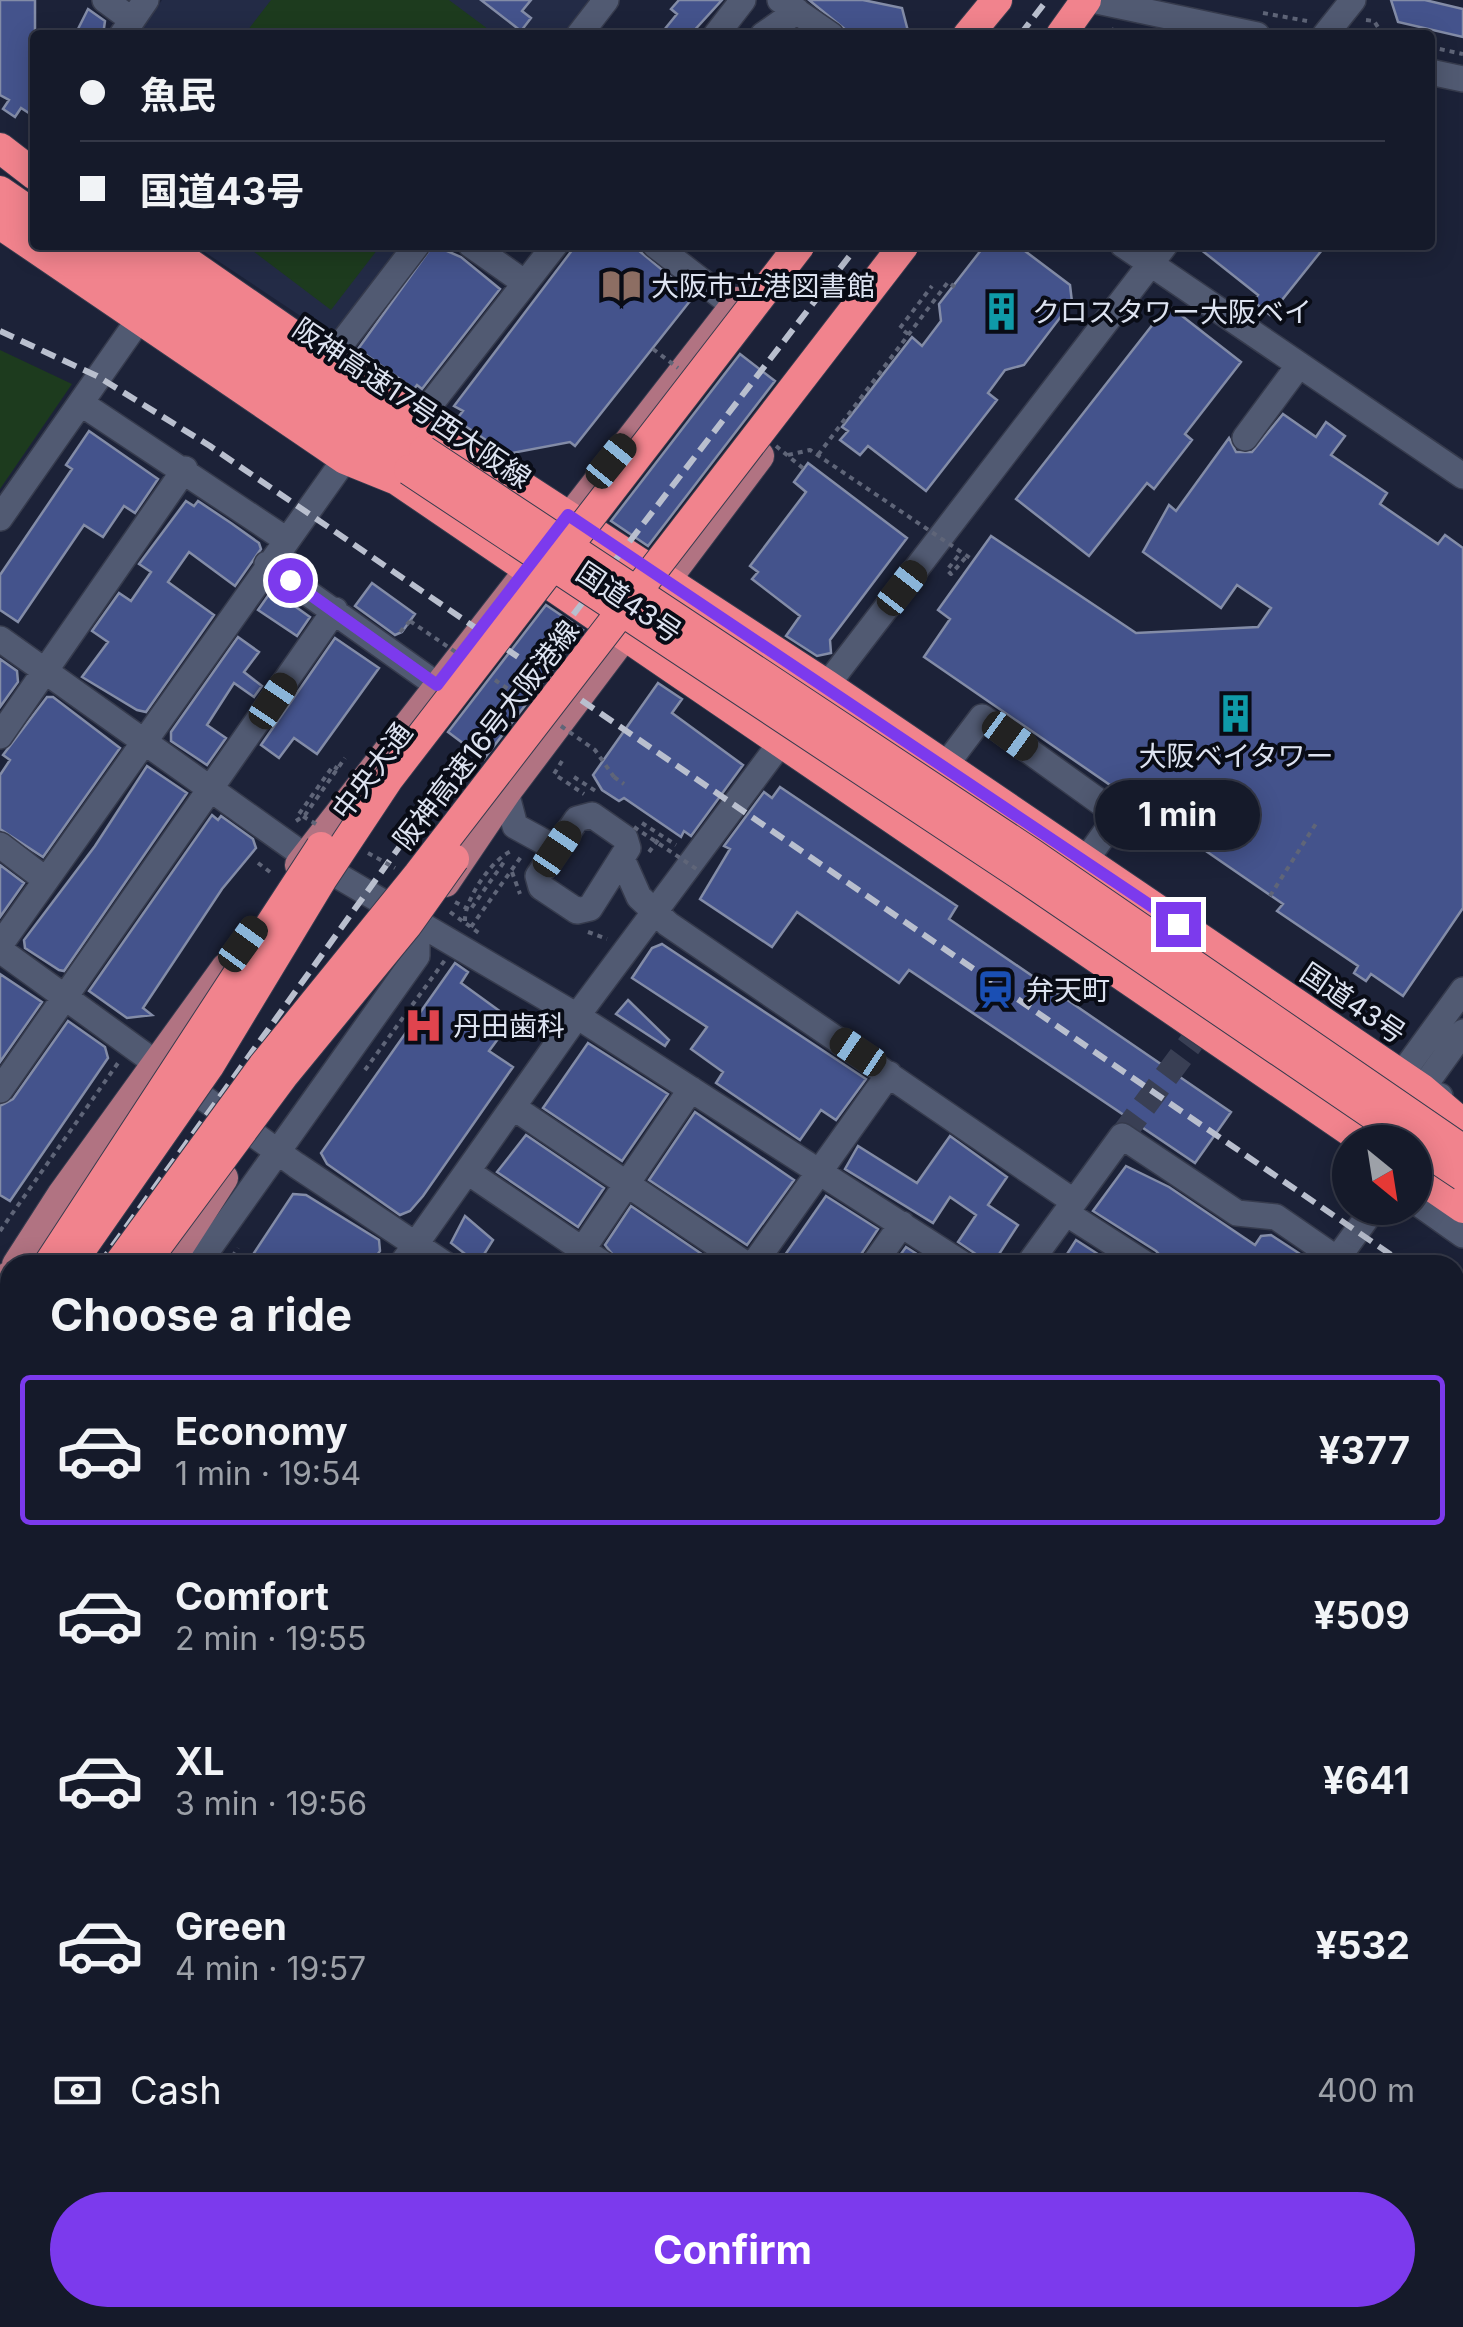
<!DOCTYPE html>
<html lang="en">
<head>
<meta charset="utf-8">
<style>
	:root { --surface:#151a2a; --page:#1e2332; --text:#f1f3f6; --muted:#9da1a8; --line:#343847; --accent:#7c3aed }
	body { margin:0; font-family:Inter,"Noto Sans JP",sans-serif; background:var(--page); color:var(--text); height:100vh; display:flex; flex-direction:column; font-size:38px; white-space:nowrap }
	* { box-sizing:border-box; margin:0 }
	p { font-size:32px; color:var(--muted) }
	.icon { flex:none; width:55px; height:55px; fill:none; stroke:currentColor; stroke-width:2; stroke-linecap:round; stroke-linejoin:round }
	.map { position:relative; flex:1; overflow:hidden }
	.panel { position:absolute; left:0px; top:1255px; width:1465px; height:1072px; display:flex; flex-direction:column; background:var(--surface); border-radius:30px 30px 0 0; box-shadow:0 5px 25px #0003,0 0 0 2px var(--line) }
	.panel>* { flex:none }
	.guide { position:absolute; left:30px; top:30px; width:1405px; height:220px; border-radius:10px; box-shadow:0 5px 25px #0003,0 0 0 2px var(--line); display:grid; align-content:center; height:220px; padding:0 50px; background:var(--surface) }
	.needle { width:65px; rotate:150deg }
	.tools { position:absolute; left:1332px; top:1125px; display:grid; gap:20px }
	.tools a { display:grid; place-items:center; width:100px; height:100px; border-radius:50%; background:var(--surface); box-shadow:0 5px 25px #0003,0 0 0 2px var(--line); font-size:50px }
	.end { position:absolute; width:45px; height:45px; margin:-22px; border:12px solid #7c3aed; background:#fff; box-shadow:0 0 0 5px #fff }
	.from { border-radius:50% }
	.bubble { position:absolute; height:70px; border-radius:35px; background:var(--surface); box-shadow:0 5px 25px #0003,0 0 0 2px var(--line); font-size:32px; font-weight:700; line-height:70px; text-align:center }
	.car { position:absolute; width:30px; height:60px; margin:-30px -15px; border-radius:12px; box-shadow:0 0 8px 2px #0007; background:linear-gradient(#222 24%,#8ab4d8 0 40%,#222 0 76%,#8ab4d8 0 86%,#222 0) }
	.guide b { display:flex; align-items:center; gap:35px; height:95px; font-size:38px }
	.guide b+b { border-top:2px solid var(--line) }
	.guide i { width:25px; height:25px; background:var(--text) }
	ul { padding:0; list-style:none }
	li { display:flex; align-items:center; gap:30px; height:150px; margin:0 20px 15px; padding:0 30px; border:5px solid transparent; border-radius:10px }
	li div { flex:1 }
	li b { display:block; font-size:38px }
	li em { font-style:normal; font-weight:700 }
	li.active { border-color:var(--accent) }
	li>.icon { width:90px; height:90px; stroke-width:1.5 }
	h2 { padding:0 50px; font-size:45px; line-height:120px }
	.pay { display:flex; align-items:center; gap:25px; height:110px; padding:0 50px; font-size:38px }
	.pay p { margin-inline-start:auto }
	.button { display:flex; gap:20px; margin-top:auto; padding:20px 50px }
	.button a { flex:1; height:115px; border-radius:60px; background:var(--accent); color:#fff; font-size:40px; font-weight:700; line-height:115px; text-align:center }
	.map>svg:first-child { display:block }
	.built { fill:#232b46 }
	.green { fill:#1d3b1e }
	.building { fill:#44538c; stroke:#838ca7; stroke-width:2.5 }
	.lines { fill:none; stroke-linecap:round; stroke-linejoin:round }
	.minor-tunnel { stroke:#393f54; stroke-width:25; stroke-dasharray:25 12; stroke-linecap:butt }
	.minor-casing { stroke:#363b4d; stroke-width:28 }
	.major-casing { stroke:#363b4d; stroke-width:32 }
	.highway-casing { stroke:#363b4d; stroke-width:32 }
	.path { stroke:#5f6578; stroke-width:4; stroke-dasharray:5 5; stroke-linecap:butt }
	.minor { stroke:#515a72; stroke-width:25 }
	.major { stroke:#b17382; stroke-width:30 }
	.highway { stroke:#f1838d; stroke-width:30 }
	.rail { stroke:#b9bfce; stroke-width:6; stroke-dasharray:15 8; stroke-linecap:butt }
	.highway-bridge-casing { stroke:#363b4d; stroke-width:32; stroke-linecap:butt }
	.path-bridge { stroke:#5f6578; stroke-width:4; stroke-dasharray:5 5; stroke-linecap:butt }
	.highway-bridge { stroke:#f1838d; stroke-width:30 }
	.route { stroke:#7c3aed; stroke-width:12 }
	.labels { text-anchor:middle; dominant-baseline:central; stroke-width:8; stroke-linejoin:round; paint-order:stroke }
	.poi-label { font-size:28px; fill:#dde3f1; stroke:#090c16; text-anchor:start }
	.street-label { font-size:28px; fill:#dde3f1; stroke:#090c16 }
</style>
</head>
<body>
<div class="map">
<svg width="1463" height="2327" viewBox="0 0 1463 2327">
	<rect width="100%" height="100%" fill="#1c2238"/>
	<!-- built -->
	<path class="built" d="M162,0H597L569,35H137Z
		M194,245H406L338,333L329,335Z"/>
	<!-- green -->
	<path class="green" d="M271,0H449L488,29L484,35H244Z
		M245,245H381L331,310Z
		M0,350L72,384L0,489Z"/>
	<!-- building -->
	<path class="building" d="M0,0H35V117L21,108L15,117L3,109L9,100L0,95Z
		M481,0H531L522,11L531,18L521,31Z
		M679,0H722L690,35H660L677,14L671,9Z
		M809,0H863L902,8L909,35H852Z
		M1391,0H1425L1463,9V37L1398,22Z
		M88,9L105,21L103,35H75Z
		M433,245L461,257L500,289L422,389L417,385L414,389L358,349Z
		M576,245H632L694,296L575,446L570,442L507,454L456,420L463,411L454,406Z
		M985,245H1017L1070,285L1072,302L1024,365L1005,370L988,393L997,400L926,491L868,446L860,455L840,440L848,431L842,427L912,337L922,346L941,321L939,304Z
		M1195,245H1326L1270,315L1253,301L1258,295Z
		M1168,305L1241,362L1185,434L1192,440L1154,489L1147,483L1089,556L1016,499Z
		M740,354L775,381L648,546L611,521Z
		M1283,414L1316,437L1326,422L1345,436L1331,455L1387,493L1380,504L1438,544L1445,535L1463,548V908L1403,996L1371,974L1366,981L1354,973L1358,966L1277,911L1283,904L924,657L950,619L938,610L991,536L1136,633L1258,627L1271,608L1237,585L1221,608L1143,552L1169,505L1176,511L1229,438L1236,452H1252Z
		M89,431L158,479L135,513L124,506L103,537L84,525L18,622L0,610V575L72,469L66,465Z
		M808,463L907,538L830,640L831,653L817,656L786,636L800,616L752,579L758,572L750,566L806,492L794,482Z
		M186,501L194,506L198,501L231,523L259,543L261,549L235,586L189,552L168,582L214,615L146,712L137,710L82,677L108,642L92,631L119,593L131,601L151,572L139,564Z
		M372,583L415,614L402,632L395,635L355,606Z
		M272,590L310,617L297,636L258,610Z
		M546,605L583,630L484,759L448,732Z
		M238,637L259,652L244,672L262,686L254,697L234,683L207,725L226,738L207,765L171,741V732Z
		M335,638L379,668L317,754L294,738L279,758L261,745Z
		M0,659L17,671L18,682L0,707Z
		M658,683L682,699L672,713L743,765L691,836L684,831L681,837L624,798L619,801L602,790L593,775Z
		M47,697H53L120,748L43,857L0,829V775L10,760L3,755Z
		M147,766L187,793L64,971L59,970L25,948L24,940L95,846Z
		M780,787L957,906L949,919L1231,1112L1195,1163L909,970L899,983L797,912L772,947L700,899L730,849L724,846L764,792L772,798Z
		M212,815L218,820L221,816L253,839L256,848L222,889L143,1008L152,1015L127,1018L89,991Z
		M0,865L24,883L0,917Z
		M662,944L866,1079L836,1120L821,1110L800,1140L716,1083L723,1072L691,1049L707,1027L632,978L652,948Z
		M455,963L468,972L461,983L512,1020L489,1051L513,1067L423,1196L410,1211L400,1215L327,1164L321,1153Z
		M0,974L42,1002L0,1062Z
		M628,1000L669,1040L665,1046L616,1014Z
		M68,1021L105,1047L108,1058L10,1201L0,1195V1106L13,1099Z
		M588,1043L668,1094L622,1161L543,1108Z
		M695,1112L794,1180L747,1245L649,1180Z
		M526,1135L604,1188L578,1227L497,1172Z
		M950,1136L1007,1177L988,1205L1018,1225L992,1265L958,1242L976,1215L950,1197L933,1223L845,1169L858,1146L917,1183Z
		M1126,1166L1169,1187L1255,1245L1261,1236L1271,1235L1317,1265H1169L1156,1251L1093,1211Z
		M293,1194L306,1195L379,1240L380,1251L370,1265H246Z
		M826,1196L878,1229L854,1265H778Z
		M631,1206L718,1265H683L675,1260L671,1265H621L605,1245Z
		M465,1216L493,1240L478,1264L451,1243Z
		M1076,1240L1115,1265H1060Z
		M906,1247L934,1265H893Z"/>
	<g class="lines">
		<!-- minor-tunnel -->
		<path class="minor-tunnel" d="M1122,1136L1202,1028"/>
		<defs>
			<path id="minor" d="M105,0L132,20
				M780,0L831,35
				M1092,0L1257,35
				M122,35L146,0
				M579,35L606,0
				M716,35L743,0
				M763,35L797,11
				M1325,35L1353,0
				M1430,72L1463,79
				M471,245L525,283
				M655,245L734,306
				M1123,245L1463,476
				M329,360L417,245
				M82,404L285,539
				M419,419L555,245
				M1245,438L1299,365
				M0,518L140,318
				M267,564L437,685
				M0,639L306,857L577,1016L964,1265
				M827,685L1165,245
				M0,736L185,469
				M945,766L982,717L1118,815L1085,861
				M506,792L515,826L557,849
				M592,815L625,838L628,848L590,908L577,911L541,887L538,876L577,819Z
				M0,845L46,880
				M623,861L639,897L668,924L1073,1201
				M0,945L345,459
				M0,950L296,1165L446,1265
				M1401,1075L1463,990
				M0,1090L335,610
				M1440,1096L1422,1089L1463,1032
				M513,1107L747,1265
				M468,1172L605,1265
				M1415,1201L1463,1235
				M1066,1213L1147,1265
				M197,1265L417,956V924
				M401,1265L577,1016L782,741
				M572,1265L691,1089
				M753,1265L889,1074
				M873,1265L902,1224
				M1028,1265L1122,1136L1237,1213L1276,1217L1337,1259L1333,1265
				M1345,1265L1337,1259L1374,1208
				M1455,1348L1463,1355
				M1455,1462L1463,1467
				M1455,1515L1463,1504
				M1455,1577L1463,1582
				M1455,1728L1463,1717
				M0,1839L10,1825
				M1455,1946L1463,1935
				M0,1995L10,1997
				M0,2164L10,2166
				M1455,2178L1463,2167
				M1455,2234L1463,2222
				M0,2302L10,2305
				M64,2318L105,2327
				M650,2318L690,2327
				M1358,2318L1397,2327
				M1221,2327L1223,2318"/>
			<path id="major" d="M300,865L738,302
				M445,882L506,792L759,456
				M17,1265L62,1195L226,968
				M167,1265L223,1178
				M0,1292L10,1276
				M0,1576L10,1553"/>
			<path id="highway" d="M968,35L997,0
				M1061,35L1086,0
				M0,148L35,175
				M0,191L35,215
				M0,224L345,459L397,480L1366,1142
				M79,245L409,470
				M122,245L424,451
				M163,245L329,360L827,685L1422,1089L1463,1124
				M1415,1175L1463,1208
				M0,1343L10,1326
				M0,1374L10,1357
				M0,1457L10,1438
				M0,1496L10,1477"/>
		</defs>
		<!-- minor casing -->
		<use href="#minor" class="minor-casing"/>
		<!-- major casing -->
		<use href="#major" class="major-casing"/>
		<!-- highway casing -->
		<use href="#highway" class="highway-casing"/>
		<!-- path -->
		<path class="path" d="M1263,13L1307,21
			M1366,20L1374,21L1383,35
			M1103,35L1114,29
			M1430,47L1463,54
			M908,334L900,328L932,286
			M818,455L948,282L956,288
			M958,556L947,570L951,574L967,556
			M400,632L410,621
			M495,680L524,700
			M562,761L554,774L584,794
			M574,777L597,792
			M614,777L624,784
			M296,821L305,815L345,758
			M642,823L676,845
			M649,852L661,836
			M258,863L274,875
			M512,872L520,894
			M1270,896L1317,822
			M450,912L479,933
			M465,921C464,899 494,856 514,850
			M471,927L523,854
			M588,932L607,939
			M365,1070L445,960
			M0,1231L118,1063
			M227,1265L238,1248"/>
		<!-- minor -->
		<use href="#minor" class="minor"/>
		<!-- major -->
		<use href="#major" class="major"/>
		<!-- highway -->
		<use href="#highway" class="highway"/>
		<!-- rail -->
		<path class="rail" d="M1020,35L1047,0
			M0,331L97,376L210,446L1406,1265
			M99,1265L469,750L858,245
			M1455,1320L1463,1326
			M0,1428L10,1409"/>
		<defs>
			<path id="highway-bridge" d="M424,451L1031,853L1463,1150
				M409,470L1019,874L1413,1142
				M1415,1144L1463,1176
				M48,1265L321,847
				M70,1265L209,1066L322,879L389,778L800,245
				M118,1265L263,1066L418,875L904,245
				M143,1265L283,1076L407,925L454,859"/>
		</defs>
		<!-- highway-bridge casing -->
		<use href="#highway-bridge" class="highway-bridge-casing"/>
		<!-- path-bridge -->
		<path class="path-bridge" d="M653,349L678,368
			M776,446L804,469
			M788,455L810,450L973,560
			M410,621L457,653
			M561,726L595,750L614,777
			M316,824L299,814L333,766L338,769
			M634,827L698,870
			M368,853L395,868
			M455,902L470,910L504,862L499,859"/>
		<!-- highway-bridge -->
		<use href="#highway-bridge" class="highway-bridge"/>
	</g>
	<g class="lines">
		<!-- route -->
		<path class="route" d="M290,580L437,685L568,515L1178,924"/>
	</g>
	<!-- icons -->
	<defs>
		<symbol id="library-bare" viewBox="-9 -9 18 18"><path d="M-6-4Q-3-5.5-.7-3.5V5Q-3 3-6 4ZM6-4Q3-5.5 .7-3.5V5Q3 3 6 4Z" fill="#8d6e63" stroke="#090c16" stroke-width="2.5" paint-order="stroke"/></symbol>
		<symbol id="building-bare" viewBox="-9 -9 18 18"><path d="M-4-6H4V6H1V3H-1V6H-4ZM-2.5-4.3h1.7v1.8h-1.7ZM.8-4.3h1.7v1.8H.8ZM-2.5-1h1.7V.8h-1.7ZM.8-1h1.7V.8H.8Z" fill="#0f9aa8" stroke="#090c16" stroke-width="2.5" paint-order="stroke"/></symbol>
		<symbol id="station-bare" viewBox="-9 -9 18 18"><path d="M-3-6H3Q5-6 5-4V2Q5 4 3 4L4.5 6H3L1.5 4h-3L-3 6H-4.5L-3 4Q-5 4-5 2V-4Q-5-6-3-6ZM-3.5-4v3h7v-3ZM-3.5 1v1.5H-2V1ZM2 1v1.5H3.5V1Z" fill="#1a4fb4" stroke="#090c16" stroke-width="2.5" paint-order="stroke"/></symbol>
		<symbol id="hospital-bare" viewBox="-9 -9 18 18"><path d="M-5-5h3v3.5h4V-5h3V5h-3V1.5h-4V5h-3Z" fill="#e0444e" stroke="#090c16" stroke-width="2.5" paint-order="stroke"/></symbol>
	</defs>
	<g fill-rule="evenodd">
		<use href="#library-bare" x="594" y="258" width="55" height="55"/>
		<use href="#building-bare" x="974" y="284" width="55" height="55"/>
		<use href="#building-bare" x="1208" y="686" width="55" height="55"/>
		<use href="#station-bare" x="968" y="962" width="55" height="55"/>
		<use href="#hospital-bare" x="396" y="998" width="55" height="55"/>
	</g>
	<g class="labels">
		<!-- poi labels -->
		<g class="poi-label">
			<text x="651" y="286">大阪市立港図書館</text>
			<text x="1032" y="312">クロスタワー大阪ベイ</text>
			<text x="1236" y="756" text-anchor="middle">大阪ベイタワー</text>
			<text x="1026" y="990">弁天町</text>
			<text x="453" y="1026">丹田歯科</text>
		</g>
		<!-- street labels -->
		<g class="street-label">
			<text transform="translate(412 403) rotate(34)">阪神高速17号西大阪線</text>
			<text transform="translate(629 602) rotate(34)">国道43号</text>
			<text transform="translate(486 735) rotate(-52)">阪神高速16号大阪港線</text>
			<text transform="translate(372 771) rotate(-53)">中央大通</text>
			<text transform="translate(1353 1003) rotate(34)">国道43号</text>
		</g>
	</g>
</svg>
<div class="tools">
<a><svg class="needle" viewBox="-14 -14 28 28"><path d="M0-13l5 13h-10z" fill="#e53935"/><path d="M0 13l5-13h-10z" fill="#9da1a8"/></svg></a>
</div>
<i class="end from" style="left:290px;top:580px"></i>
<i class="end" style="left:1178px;top:924px"></i>
<div class="bubble" style="left:1095px;top:780px;width:165px">1 min</div>
<i class="car" style="left:611px;top:461px;rotate:39deg"></i>
<i class="car" style="left:902px;top:588px;rotate:38deg"></i>
<i class="car" style="left:273px;top:701px;rotate:34deg"></i>
<i class="car" style="left:1010px;top:736px;rotate:126deg"></i>
<i class="car" style="left:557px;top:849px;rotate:34deg"></i>
<i class="car" style="left:243px;top:944px;rotate:36deg"></i>
<i class="car" style="left:858px;top:1052px;rotate:304deg"></i>
<div class="guide">
<b><i class="from"></i>魚民</b>
<b><i></i>国道43号</b>
</div>
<section class="panel">
<h2>Choose a ride</h2>
<ul>
<li class="active"><svg class="icon" aria-label="car" viewBox="0 0 24 24"><path d="M5 17H2v-5l4-1 3-4h7l3 4 3 1v5h-3M9 17h6M6 11h13"/><circle cx="7" cy="17" r="2"/><circle cx="17" cy="17" r="2"/></svg><div><b>Economy</b><p>1 min · 19:54</p></div><em>¥377</em></li>
<li><svg class="icon" aria-label="car" viewBox="0 0 24 24"><path d="M5 17H2v-5l4-1 3-4h7l3 4 3 1v5h-3M9 17h6M6 11h13"/><circle cx="7" cy="17" r="2"/><circle cx="17" cy="17" r="2"/></svg><div><b>Comfort</b><p>2 min · 19:55</p></div><em>¥509</em></li>
<li><svg class="icon" aria-label="car" viewBox="0 0 24 24"><path d="M5 17H2v-5l4-1 3-4h7l3 4 3 1v5h-3M9 17h6M6 11h13"/><circle cx="7" cy="17" r="2"/><circle cx="17" cy="17" r="2"/></svg><div><b>XL</b><p>3 min · 19:56</p></div><em>¥641</em></li>
<li><svg class="icon" aria-label="car" viewBox="0 0 24 24"><path d="M5 17H2v-5l4-1 3-4h7l3 4 3 1v5h-3M9 17h6M6 11h13"/><circle cx="7" cy="17" r="2"/><circle cx="17" cy="17" r="2"/></svg><div><b>Green</b><p>4 min · 19:57</p></div><em>¥532</em></li>
</ul>
<div class="pay"><svg class="icon" aria-label="cash" viewBox="0 0 24 24"><path d="M3 7h18v10H3z"/><circle cx="12" cy="12" r="2"/></svg>Cash<p>400 m</p></div>
<div class="button"><a>Confirm</a></div>
</section>
</div>
</body>
</html>
